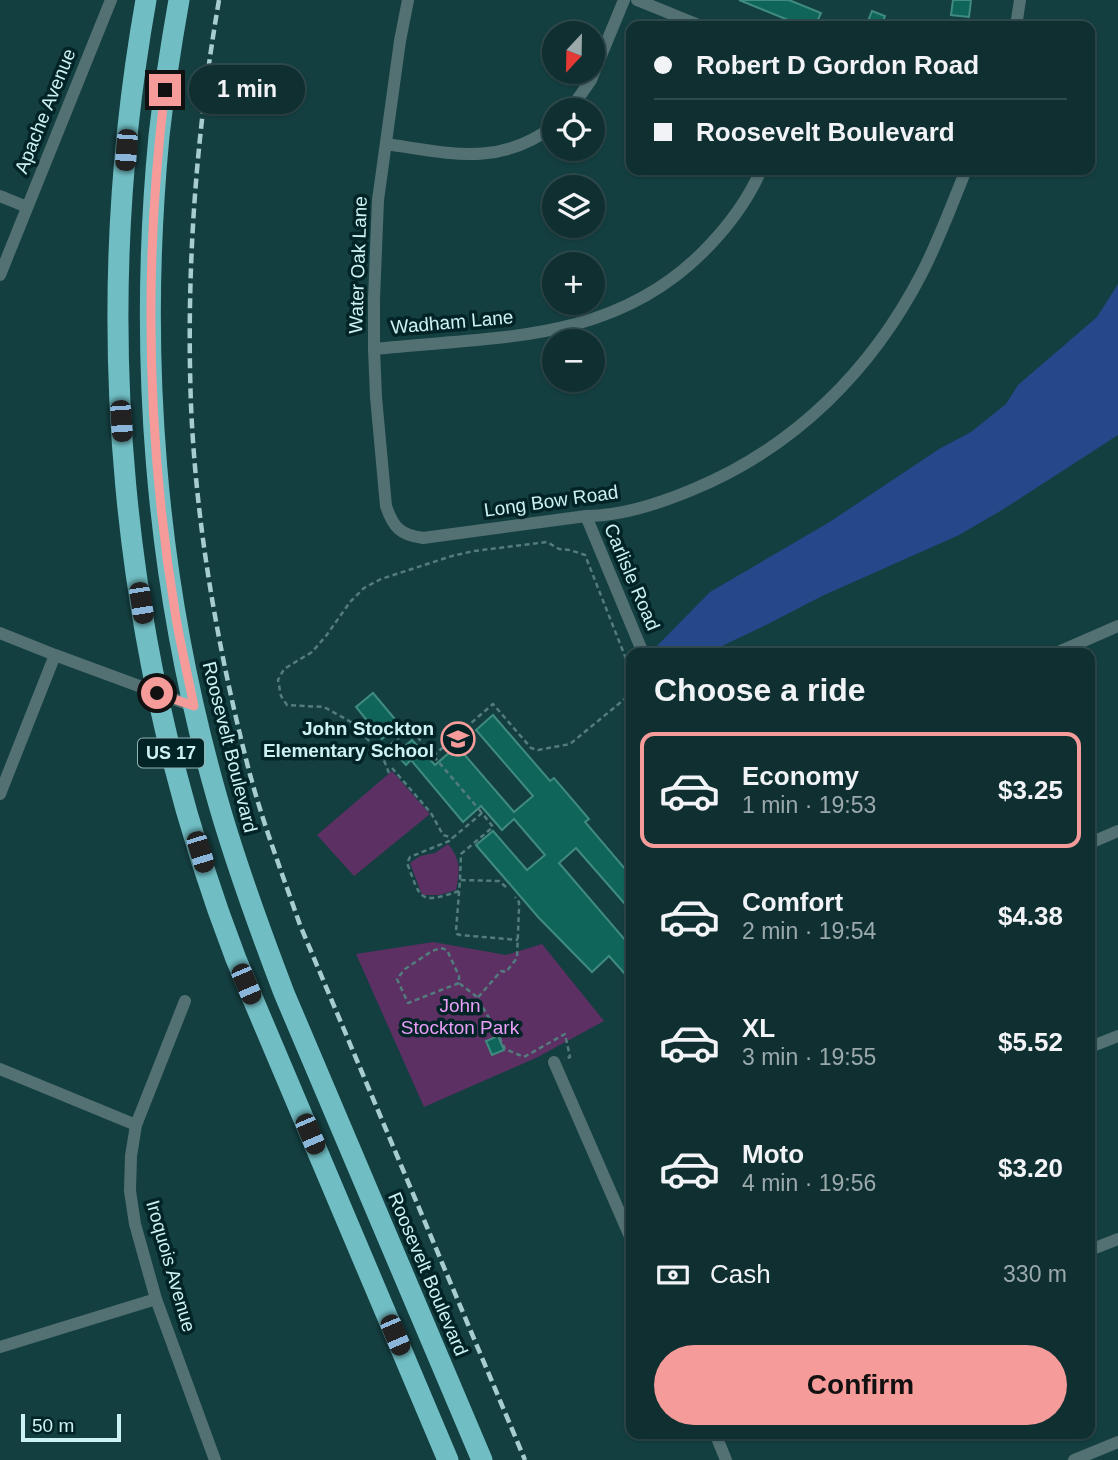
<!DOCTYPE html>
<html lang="en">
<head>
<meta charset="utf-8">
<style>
	:root { --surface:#0f2f31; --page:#1d3b3d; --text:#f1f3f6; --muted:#9ba9ab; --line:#2f4a4d; --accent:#f59b99 }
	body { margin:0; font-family:Helvetica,sans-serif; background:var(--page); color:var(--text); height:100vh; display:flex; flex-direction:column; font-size:26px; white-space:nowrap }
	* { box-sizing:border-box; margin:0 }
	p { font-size:23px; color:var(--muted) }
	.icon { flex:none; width:38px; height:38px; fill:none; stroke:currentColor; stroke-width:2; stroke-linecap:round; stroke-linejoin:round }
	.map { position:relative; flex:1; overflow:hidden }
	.details { position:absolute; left:626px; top:648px; width:469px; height:791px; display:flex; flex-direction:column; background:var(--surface); border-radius:14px; box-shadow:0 2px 5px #0004,0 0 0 2px var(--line) }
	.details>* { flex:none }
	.hud { position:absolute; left:626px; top:21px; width:469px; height:154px; border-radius:14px; box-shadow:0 2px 5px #0004,0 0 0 2px var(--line); display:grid; align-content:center; height:154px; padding:0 28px; background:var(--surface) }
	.needle { width:46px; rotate:202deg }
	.tools { position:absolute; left:542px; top:21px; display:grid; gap:14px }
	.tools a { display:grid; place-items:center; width:63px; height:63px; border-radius:50%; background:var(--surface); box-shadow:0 2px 5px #0004,0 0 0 2px var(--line); font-size:35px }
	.scale { position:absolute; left:21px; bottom:18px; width:100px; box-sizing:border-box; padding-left:7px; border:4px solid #cdf2f4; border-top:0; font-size:19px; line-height:24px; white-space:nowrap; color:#cdf2f4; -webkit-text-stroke:5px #022426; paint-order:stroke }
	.end { position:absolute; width:32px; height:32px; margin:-16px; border:9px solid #f59b99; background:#111; box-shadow:0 0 0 4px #111 }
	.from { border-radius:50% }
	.bubble { position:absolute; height:49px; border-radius:24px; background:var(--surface); box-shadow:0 2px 5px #0004,0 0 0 2px var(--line); font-size:23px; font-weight:800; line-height:49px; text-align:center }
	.car { position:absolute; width:21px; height:42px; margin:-21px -10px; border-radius:9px; box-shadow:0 0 5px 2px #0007; background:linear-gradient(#222 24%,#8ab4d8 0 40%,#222 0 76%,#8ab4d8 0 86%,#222 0) }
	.hud b { display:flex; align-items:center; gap:24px; height:66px; font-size:26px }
	.hud b+b { border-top:2px solid var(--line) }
	.hud i { width:18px; height:18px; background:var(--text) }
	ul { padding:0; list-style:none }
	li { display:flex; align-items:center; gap:21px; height:116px; margin:0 14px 10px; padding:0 14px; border:4px solid transparent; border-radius:14px }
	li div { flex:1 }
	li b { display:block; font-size:26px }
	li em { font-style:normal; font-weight:800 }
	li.active { border-color:var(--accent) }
	li>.icon { width:63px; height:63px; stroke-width:1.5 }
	h2 { padding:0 28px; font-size:32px; line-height:84px }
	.pay { display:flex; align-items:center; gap:18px; height:77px; padding:0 28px; font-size:26px }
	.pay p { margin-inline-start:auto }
	.cta { display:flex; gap:14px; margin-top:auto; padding:14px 28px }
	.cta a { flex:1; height:80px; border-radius:42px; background:var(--accent); color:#111; font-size:28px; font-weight:800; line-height:80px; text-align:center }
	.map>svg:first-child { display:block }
	.green { fill:#5c3063 }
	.water { fill:#24488a }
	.building { fill:#10655a; stroke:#408b7f; stroke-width:2 }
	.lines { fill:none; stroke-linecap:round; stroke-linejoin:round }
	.path { stroke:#537c7e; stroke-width:2.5; stroke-dasharray:5 3.5; stroke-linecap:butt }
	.street { stroke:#537173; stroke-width:12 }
	.highway { stroke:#70bec4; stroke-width:21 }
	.rail { stroke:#a7cdcf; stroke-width:4.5; stroke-dasharray:10 5; stroke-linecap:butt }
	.route { stroke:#f59b99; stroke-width:9 }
	.labels { text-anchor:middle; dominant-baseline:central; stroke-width:7; stroke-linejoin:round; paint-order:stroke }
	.shield { fill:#022426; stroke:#90b4b6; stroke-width:2 }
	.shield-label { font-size:18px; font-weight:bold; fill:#cdf2f4 }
	.street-label { font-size:19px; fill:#cdf2f4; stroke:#022426 }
	.poi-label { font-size:19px; font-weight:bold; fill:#cdf2f4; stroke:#022426; text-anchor:end }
	.park-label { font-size:19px; fill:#ea9ef8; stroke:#022426 }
</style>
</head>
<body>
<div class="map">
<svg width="1118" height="1460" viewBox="0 0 1118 1460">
	<rect width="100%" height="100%" fill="#143f41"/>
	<!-- green -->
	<path class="green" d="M392,771L430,814L354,876L317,835Z
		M448,844C461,860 460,870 456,890L440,895H422L410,863L420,856L435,853Z
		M433,942L506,955L542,944L604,1021L538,1057L424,1107L356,954Z"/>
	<!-- water -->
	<path class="water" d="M1118,284V435L1002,510L959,535L822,596L768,624L707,653H658L656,647L710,592L828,523L939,449L971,432L1006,404L1018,385L1097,317Z"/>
	<!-- building -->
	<path class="building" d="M739,0H789L821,13L815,26H803Z
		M953,0H971L969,17L951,15Z
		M872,11L885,16L881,26H866Z
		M373,693L399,724L382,739L356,707Z
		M493,715L550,781L554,778L589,819L585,822L632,877V912L576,848L559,863L632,948V967L624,973L609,956L592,972L539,918L476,845L493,831L527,870L545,855L514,819L502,830L481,806L463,822L411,760L406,765L396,754L412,740L435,765L457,746L514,812L533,796L476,730Z
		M498,1036L504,1050L492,1055L486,1041Z"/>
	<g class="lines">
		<!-- path -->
		<path class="path" d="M381,753L351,722L324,707L287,705L281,696L278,680L284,669L312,652L326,636L350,602L364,588L381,579L452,556L474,551L547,542L559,549L570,550L585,555L632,674
			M433,756L493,704L531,748L538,750L570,744L632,693
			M392,768L431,813L443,835L453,838
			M389,773L381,753L404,733L409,731L414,733L482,813
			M506,887L499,881L460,880L456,931L457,934L460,935L518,940
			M459,891C418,905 421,899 407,863L410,857L449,841L482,813L493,827L461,854L460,880
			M459,983L408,1003L397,979L405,969L432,951L441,948L447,950L459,976V983L477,997L498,1034L505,1049L524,1057L565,1034L570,1057L564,1059
			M467,1010L501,971L506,972L517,958L519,909V902L515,897"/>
		<!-- street -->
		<path class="street" d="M408,0L400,41L378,200L374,299V349L376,397L386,506C393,527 400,535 423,538L586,516C622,516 661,503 694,489C795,447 872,370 922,273C939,240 952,204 966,170
			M637,0L701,26
			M1016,26L1020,0
			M570,110L591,80L624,0
			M386,144C449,153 499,168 555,125
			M0,196L27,207
			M0,275L111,0
			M374,349C495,336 611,344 703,252C726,229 748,200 761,170
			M586,516L643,653
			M0,633L55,655L193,706
			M1056,653L1118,626
			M0,794L55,655
			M1090,843L1118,831
			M185,1001L136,1125L131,1156L130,1191L135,1224L156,1299L215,1460
			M1090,1047L1118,1036
			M554,1062L632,1241
			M0,1069L136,1125
			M1090,1250L1118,1239
			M0,1347L156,1299
			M715,1433L726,1460
			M1074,1460L1118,1442"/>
		<!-- highway -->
		<path class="highway" d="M146,0C89,320 119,655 236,959L448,1460
			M179,0C171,45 164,91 159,136C138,354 155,576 214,787C233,857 258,925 284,993L482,1460"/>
		<!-- rail -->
		<path class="rail" d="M219,0C196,134 186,269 191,405C196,524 217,644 246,759C260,816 281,870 300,925L525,1460"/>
	</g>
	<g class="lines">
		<!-- route -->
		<path class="route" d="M157,693L194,706C188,677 181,647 176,618C147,443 143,266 165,90"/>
	</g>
	<!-- icons -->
	<defs>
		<symbol id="school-ring" viewBox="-11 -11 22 22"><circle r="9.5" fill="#022426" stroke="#f59b99" stroke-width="1.5"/><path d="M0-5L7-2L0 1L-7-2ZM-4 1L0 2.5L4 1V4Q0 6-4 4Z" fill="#f59b99"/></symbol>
	</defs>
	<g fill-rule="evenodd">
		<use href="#school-ring" x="439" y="720" width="38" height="38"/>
	</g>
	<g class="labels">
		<!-- shield labels -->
		<rect class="shield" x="138" y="738.5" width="66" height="29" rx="5"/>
		<g class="shield-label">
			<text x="171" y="753">US 17</text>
		</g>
		<!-- street labels -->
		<g class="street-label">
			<text transform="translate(45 111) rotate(-68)">Apache Avenue</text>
			<text transform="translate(358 265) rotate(-88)">Water Oak Lane</text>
			<text transform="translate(452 322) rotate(-5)">Wadham Lane</text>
			<text transform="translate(551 501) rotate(-8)">Long Bow Road</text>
			<text transform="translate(632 577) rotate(67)">Carlisle Road</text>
			<text transform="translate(230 747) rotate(76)">Roosevelt Boulevard</text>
			<text transform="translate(171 1266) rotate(74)">Iroquois Avenue</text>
			<text transform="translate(428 1274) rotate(67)">Roosevelt Boulevard</text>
		</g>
		<!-- poi labels -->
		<g class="poi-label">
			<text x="434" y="728">John Stockton<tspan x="434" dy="22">Elementary School</tspan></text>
		</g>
		<!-- park labels -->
		<g class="park-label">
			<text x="460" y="1005">John<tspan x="460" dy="22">Stockton Park</tspan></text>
		</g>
	</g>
</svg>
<div class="tools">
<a><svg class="needle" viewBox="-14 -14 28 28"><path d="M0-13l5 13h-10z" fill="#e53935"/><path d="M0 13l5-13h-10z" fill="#9ba9ab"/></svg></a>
<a><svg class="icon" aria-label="locate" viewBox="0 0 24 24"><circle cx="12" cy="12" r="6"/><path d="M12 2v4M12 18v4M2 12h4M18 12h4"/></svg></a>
<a><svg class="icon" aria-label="layers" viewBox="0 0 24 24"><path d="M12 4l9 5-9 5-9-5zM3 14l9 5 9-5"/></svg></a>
<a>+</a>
<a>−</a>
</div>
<div class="scale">50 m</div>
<i class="end from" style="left:157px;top:693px"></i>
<i class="end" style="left:165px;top:90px"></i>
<div class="bubble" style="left:189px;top:65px;width:116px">1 min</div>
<i class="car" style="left:126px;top:150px;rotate:184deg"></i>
<i class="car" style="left:121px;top:421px;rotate:176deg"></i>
<i class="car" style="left:141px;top:603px;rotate:171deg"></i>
<i class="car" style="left:200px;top:852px;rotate:163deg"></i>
<i class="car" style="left:246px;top:984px;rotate:157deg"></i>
<i class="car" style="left:310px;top:1134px;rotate:157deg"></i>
<i class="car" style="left:395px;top:1335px;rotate:157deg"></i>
<div class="hud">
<b><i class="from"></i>Robert D Gordon Road</b>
<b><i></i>Roosevelt Boulevard</b>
</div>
<section class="details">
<h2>Choose a ride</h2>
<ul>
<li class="active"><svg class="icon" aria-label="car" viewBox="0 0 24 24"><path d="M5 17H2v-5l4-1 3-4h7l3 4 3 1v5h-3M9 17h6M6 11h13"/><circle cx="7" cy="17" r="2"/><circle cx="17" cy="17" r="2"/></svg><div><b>Economy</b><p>1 min · 19:53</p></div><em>$3.25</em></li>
<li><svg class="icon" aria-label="car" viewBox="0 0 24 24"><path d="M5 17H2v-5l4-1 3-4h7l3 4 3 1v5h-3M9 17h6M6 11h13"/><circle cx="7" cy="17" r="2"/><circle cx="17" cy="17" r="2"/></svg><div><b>Comfort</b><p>2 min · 19:54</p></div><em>$4.38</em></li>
<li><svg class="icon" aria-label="car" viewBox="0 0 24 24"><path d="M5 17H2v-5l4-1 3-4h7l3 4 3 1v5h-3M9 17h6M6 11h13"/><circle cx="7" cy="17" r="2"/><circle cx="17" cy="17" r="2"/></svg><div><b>XL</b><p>3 min · 19:55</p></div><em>$5.52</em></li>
<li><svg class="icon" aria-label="car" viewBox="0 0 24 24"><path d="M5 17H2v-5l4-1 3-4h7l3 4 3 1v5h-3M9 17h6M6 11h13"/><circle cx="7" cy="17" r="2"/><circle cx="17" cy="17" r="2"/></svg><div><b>Moto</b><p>4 min · 19:56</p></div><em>$3.20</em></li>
</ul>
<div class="pay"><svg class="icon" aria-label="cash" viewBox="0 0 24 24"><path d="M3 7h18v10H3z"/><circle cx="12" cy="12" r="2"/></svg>Cash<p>330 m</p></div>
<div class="cta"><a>Confirm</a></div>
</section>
</div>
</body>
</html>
